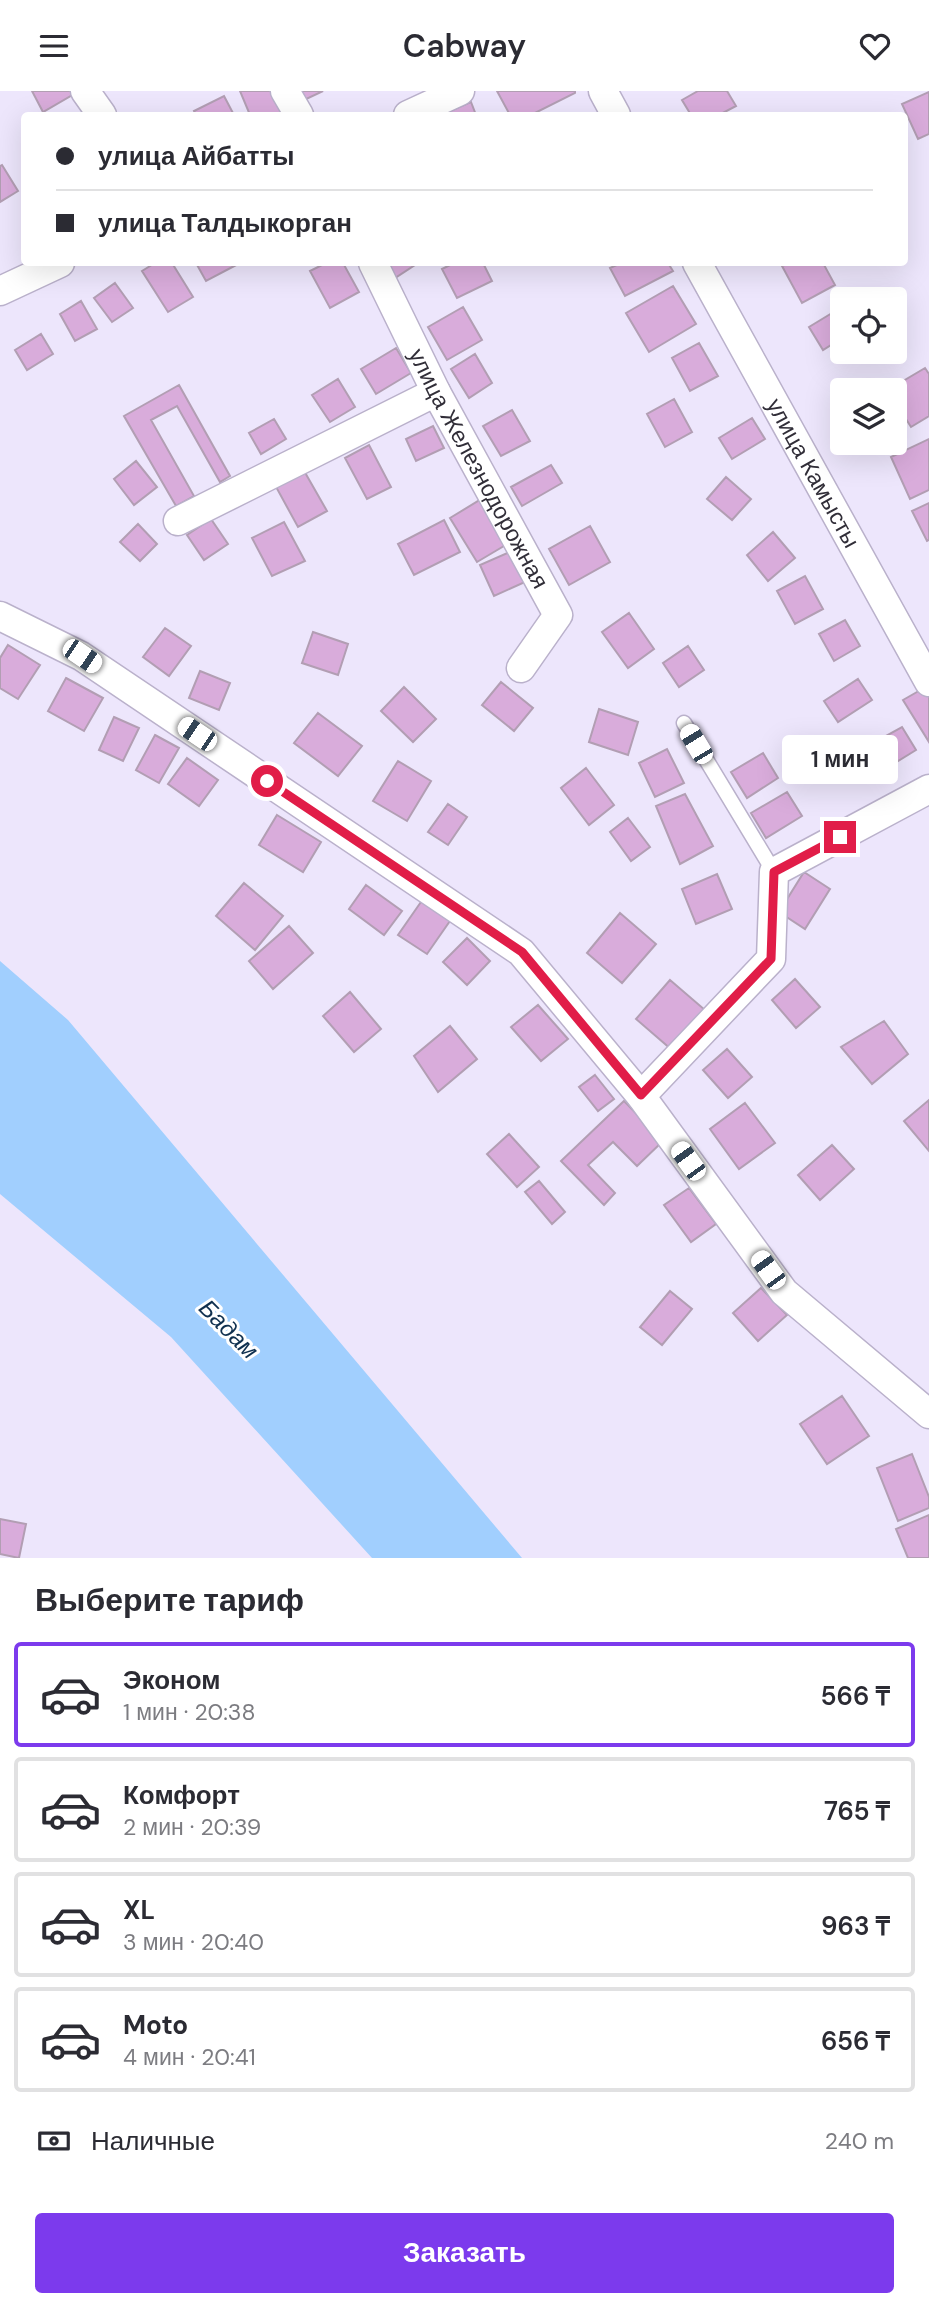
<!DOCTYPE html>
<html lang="ru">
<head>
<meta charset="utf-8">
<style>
	:root { --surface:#fff; --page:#f2f2f3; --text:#2b2b33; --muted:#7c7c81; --line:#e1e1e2; --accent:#7c3aed }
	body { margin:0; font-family:"DM Sans",sans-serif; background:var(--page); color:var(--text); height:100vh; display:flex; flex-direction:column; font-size:26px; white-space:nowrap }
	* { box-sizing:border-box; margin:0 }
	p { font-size:23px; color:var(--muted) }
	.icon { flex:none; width:38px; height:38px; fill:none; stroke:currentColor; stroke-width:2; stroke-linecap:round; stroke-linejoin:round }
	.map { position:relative; height:1467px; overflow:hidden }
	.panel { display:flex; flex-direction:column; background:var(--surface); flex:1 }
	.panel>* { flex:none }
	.guide { position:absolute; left:21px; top:21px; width:887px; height:154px; border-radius:7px; box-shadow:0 7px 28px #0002; display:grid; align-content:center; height:154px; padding:0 35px; background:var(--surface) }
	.controls { position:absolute; left:830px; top:196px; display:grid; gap:14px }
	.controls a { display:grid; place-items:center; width:77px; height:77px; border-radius:7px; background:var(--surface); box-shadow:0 7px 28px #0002; font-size:35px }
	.end { position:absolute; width:32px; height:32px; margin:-16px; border:9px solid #e11d48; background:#fff; box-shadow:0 0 0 4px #fff }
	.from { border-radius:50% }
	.bubble { position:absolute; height:49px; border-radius:7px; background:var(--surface); box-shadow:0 7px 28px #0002; font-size:23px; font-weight:600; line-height:49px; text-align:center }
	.car { position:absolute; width:21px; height:42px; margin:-21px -10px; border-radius:9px; box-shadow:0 0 5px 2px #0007; background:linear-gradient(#fff 24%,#345 0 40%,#fff 0 76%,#345 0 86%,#fff 0) }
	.guide b { display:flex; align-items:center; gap:24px; height:66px; font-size:26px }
	.guide b+b { border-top:2px solid var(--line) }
	.guide i { width:18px; height:18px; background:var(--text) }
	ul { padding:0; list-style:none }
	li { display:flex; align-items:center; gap:21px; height:105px; margin:0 14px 10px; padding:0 21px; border:4px solid var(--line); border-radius:7px }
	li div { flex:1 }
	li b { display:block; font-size:26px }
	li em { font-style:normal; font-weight:600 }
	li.current { border-color:var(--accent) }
	li>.icon { width:63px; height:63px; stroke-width:1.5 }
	h2 { padding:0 35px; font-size:32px; line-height:84px }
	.pay { display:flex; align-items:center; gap:18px; height:77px; padding:0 35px; font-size:26px }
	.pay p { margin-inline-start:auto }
	.cta { display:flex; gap:14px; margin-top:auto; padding:14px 35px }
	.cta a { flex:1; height:80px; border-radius:7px; background:var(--accent); color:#fff; font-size:28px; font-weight:600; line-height:80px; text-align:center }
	header { display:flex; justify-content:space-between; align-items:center; height:91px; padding:0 35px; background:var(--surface); font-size:32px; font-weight:600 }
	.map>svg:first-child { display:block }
	.water { fill:#a1cffe }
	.building { fill:#d9acdb; stroke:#b29eb3; stroke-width:2 }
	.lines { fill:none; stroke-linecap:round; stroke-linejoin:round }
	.lane-casing { stroke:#bab1cb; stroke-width:17 }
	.street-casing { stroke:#bab1cb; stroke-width:31 }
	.lane { stroke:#fff; stroke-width:14 }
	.street { stroke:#fff; stroke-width:28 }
	.route { stroke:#e11d48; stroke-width:9 }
	.labels { text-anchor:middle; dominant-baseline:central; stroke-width:6; stroke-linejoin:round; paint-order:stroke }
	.street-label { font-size:23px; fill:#312e38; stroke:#fff }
	.water-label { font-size:24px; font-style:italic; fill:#0f304f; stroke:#fff }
</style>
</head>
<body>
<header><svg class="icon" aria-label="menu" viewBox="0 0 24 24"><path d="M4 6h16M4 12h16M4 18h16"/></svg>Cabway<svg class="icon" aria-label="heart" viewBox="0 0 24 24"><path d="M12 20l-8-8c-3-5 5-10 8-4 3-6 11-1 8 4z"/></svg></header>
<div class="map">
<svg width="929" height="1467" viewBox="0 0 929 1467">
	<rect width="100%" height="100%" fill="#ede6fc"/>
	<!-- water -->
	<path class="water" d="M0,870L68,929L522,1467H372L171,1246L0,1103Z"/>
	<!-- building -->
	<path class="building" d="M32,0H73L74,3L43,21Z
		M240,0H273L284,24H250Z
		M294,0H323L300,11Z
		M497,0H575V2L531,24H510Z
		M698,0H727L736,15L719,24H691L682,9Z
		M929,1V43L918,48L902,13Z
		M224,5L234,24H196L194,20Z
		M471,11L476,24H440Z
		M2,74L18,100L0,111V75Z
		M155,172H172L193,206L168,221L142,180Z
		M196,172H240L206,190Z
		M326,172H343L359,201L330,217L310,180Z
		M385,172H418L395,187Z
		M454,172H483L492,190L457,207L442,178Z
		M621,172H668L673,180L625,205L610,177Z
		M789,172H823L835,194L802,212L782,175Z
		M115,192L133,217L112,231L94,207Z
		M673,195L696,233L649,261L626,222Z
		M81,210L97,238L75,250L60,223Z
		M463,216L482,249L447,269L428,236Z
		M842,216V247L823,259L809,236Z
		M41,243L53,263L27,279L15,259Z
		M699,252L718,285L690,300L672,267Z
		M396,257L411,282L376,303L361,278Z
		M475,263L492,292L469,307L451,278Z
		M925,277L929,283V325L911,336L894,309V299H888Z
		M338,288L355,316L330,331L312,304Z
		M179,294L230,385L220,391L177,315L151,329L194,405L176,415L124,325Z
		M674,308L692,341L665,356L647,323Z
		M512,319L530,350L501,365L483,335Z
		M752,327L765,348L732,368L719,347Z
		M274,328L286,348L261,363L249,342Z
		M433,335L444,357L416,370L406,348Z
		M929,348V399L910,408L891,366Z
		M369,354L391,396L367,408L345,367Z
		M136,370L157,396L134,414L114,388Z
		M551,374L562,392L522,415L511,396Z
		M303,378L327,420L298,436L275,394Z
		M726,386L751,408L732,429L707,408Z
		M483,407L509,452L477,471L450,427Z
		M929,412V449L927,450L912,420Z
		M211,428L228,453L204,469L187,444Z
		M444,429L460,461L414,484L398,453Z
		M284,431L305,470L272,485L252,447Z
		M138,433L157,453L140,470L120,451Z
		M590,435L610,471L569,494L549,458Z
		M773,441L795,467L768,490L747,464Z
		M512,460L525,491L494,505L480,474Z
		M805,485L823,518L795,533L777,500Z
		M629,522L654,558L628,577L602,541Z
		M845,529L860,555L834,570L819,543Z
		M165,537L191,555L169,585L143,566Z
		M313,541L348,553L338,584L302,572Z
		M8,554L40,574L18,608L0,597V567Z
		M688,555L704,579L679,596L663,572Z
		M200,580L230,592L219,619L189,607Z
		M66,587L103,607L84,640L48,620Z
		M858,588L872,609L838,631L824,610Z
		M501,591L533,617L514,640L482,614Z
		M404,596L436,628L413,651L381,620Z
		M924,597L929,605V651L903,609Z
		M599,618L638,631L628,664L589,651Z
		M318,622L362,655L338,685L294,652Z
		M114,626L139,637L123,670L99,659Z
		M902,636L916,659L890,675L873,652Z
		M155,644L179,657L159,692L136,679Z
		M667,658L684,692L655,706L639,672Z
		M763,662L778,687L747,707L731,681Z
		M187,667L218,689L199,715L168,693Z
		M398,670L431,690L407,730L373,710Z
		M586,677L614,714L589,734L561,697Z
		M787,701L802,725L766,747L751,722Z
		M685,703L713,755L680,773L656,715Z
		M448,713L467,726L448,754L428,741Z
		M277,724L321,751L303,781L259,754Z
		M628,727L650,756L631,770L610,741Z
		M804,781L830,798L805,838L779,821Z
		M717,783L732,818L696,833L682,798Z
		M244,792L283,825L255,859L216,825Z
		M366,794L402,820L384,844L349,818Z
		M423,808L452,827L427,863L398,844Z
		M620,822L656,853L622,892L587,862Z
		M289,835L313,862L273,898L249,870Z
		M467,847L490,870L467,894L443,871Z
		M795,888L820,916L796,937L772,909Z
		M670,889L705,919L672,959L636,928Z
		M350,901L381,938L354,961L323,925Z
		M538,914L568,948L541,970L511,936Z
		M884,930L908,963L872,993L841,956Z
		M450,935L477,968L438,1001L414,965Z
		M727,958L752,986L728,1007L703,979Z
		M595,984L614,1008L598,1020L579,996Z
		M929,1009V1060L904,1030Z
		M624,1010L663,1050L637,1075L613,1051L588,1074L615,1102L604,1114L561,1070Z
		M745,1012L775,1052L739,1078L710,1038Z
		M509,1043L539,1076L517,1096L487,1063Z
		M832,1054L854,1078L820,1109L798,1084Z
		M539,1090L565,1121L552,1133L525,1101Z
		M689,1097L716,1133L691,1151L664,1114Z
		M761,1197L787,1224L758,1250L733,1222Z
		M670,1200L692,1218L662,1254L640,1236Z
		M842,1305L869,1345L827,1373L800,1333Z
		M912,1363L929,1406V1417L898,1430L877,1377Z
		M929,1424V1467H908L896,1438Z
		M0,1428L26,1433L19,1467L0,1463Z"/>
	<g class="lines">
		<defs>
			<path id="lane" d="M684,632L774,781"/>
			<g id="street">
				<path d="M85,0L102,24"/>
				<path d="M285,0L299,24"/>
				<path d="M603,0L616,24"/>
				<path d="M408,24L460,0"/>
				<path id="s1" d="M373,172L436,301L558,524L521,577"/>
				<path id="s2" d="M697,172L929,591"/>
				<path d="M0,200L60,172"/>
				<path d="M178,430L436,301"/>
				<path d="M0,525L81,565L521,861L641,1005L784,1201L929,1323"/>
				<path d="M641,1005L771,868L774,781L929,698"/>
			</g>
		</defs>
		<!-- lane casing -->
		<use href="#lane" class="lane-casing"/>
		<!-- street casing -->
		<use href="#street" class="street-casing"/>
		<!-- lane -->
		<use href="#lane" class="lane"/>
		<!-- street -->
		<use href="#street" class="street"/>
	</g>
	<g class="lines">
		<!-- route -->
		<path class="route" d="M267,690L522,861L641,1004L771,868L774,781L840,746"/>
	</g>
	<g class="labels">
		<!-- street labels -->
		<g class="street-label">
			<text stroke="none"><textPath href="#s1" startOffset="231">улица Железнодорожная</textPath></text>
			<text stroke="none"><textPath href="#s2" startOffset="240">улица Камысты</textPath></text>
		</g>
		<!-- water labels -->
		<g class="water-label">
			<text transform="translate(229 1238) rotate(45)">Бадам</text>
		</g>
	</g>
</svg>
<div class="controls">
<a><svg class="icon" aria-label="locate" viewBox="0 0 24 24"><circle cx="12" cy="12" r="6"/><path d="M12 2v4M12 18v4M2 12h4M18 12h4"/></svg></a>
<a><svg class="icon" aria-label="layers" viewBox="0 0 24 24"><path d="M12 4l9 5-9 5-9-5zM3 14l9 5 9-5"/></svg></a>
</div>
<i class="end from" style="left:267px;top:690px"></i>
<i class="end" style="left:840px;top:746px"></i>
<div class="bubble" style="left:782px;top:644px;width:116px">1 мин</div>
<i class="car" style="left:82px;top:565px;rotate:124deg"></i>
<i class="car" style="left:197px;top:643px;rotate:304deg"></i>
<i class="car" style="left:696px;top:653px;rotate:329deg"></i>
<i class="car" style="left:688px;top:1070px;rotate:324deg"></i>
<i class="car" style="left:768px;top:1179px;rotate:324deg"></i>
<div class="guide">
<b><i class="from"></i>улица Айбатты</b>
<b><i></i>улица Талдыкорган</b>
</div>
</div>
<section class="panel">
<h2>Выберите тариф</h2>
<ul>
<li class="current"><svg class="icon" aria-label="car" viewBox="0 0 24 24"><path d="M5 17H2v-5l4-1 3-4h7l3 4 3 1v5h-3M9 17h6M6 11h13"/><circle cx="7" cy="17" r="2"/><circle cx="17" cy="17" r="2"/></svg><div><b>Эконом</b><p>1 мин · 20:38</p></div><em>566 ₸</em></li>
<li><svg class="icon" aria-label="car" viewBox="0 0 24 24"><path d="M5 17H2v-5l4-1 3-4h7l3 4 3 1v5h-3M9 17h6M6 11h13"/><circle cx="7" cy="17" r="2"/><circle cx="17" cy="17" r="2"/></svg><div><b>Комфорт</b><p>2 мин · 20:39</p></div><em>765 ₸</em></li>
<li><svg class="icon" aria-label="car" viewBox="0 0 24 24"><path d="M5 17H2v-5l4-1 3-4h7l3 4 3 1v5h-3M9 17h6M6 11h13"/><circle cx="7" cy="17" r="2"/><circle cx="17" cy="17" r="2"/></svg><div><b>XL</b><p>3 мин · 20:40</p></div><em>963 ₸</em></li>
<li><svg class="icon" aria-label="car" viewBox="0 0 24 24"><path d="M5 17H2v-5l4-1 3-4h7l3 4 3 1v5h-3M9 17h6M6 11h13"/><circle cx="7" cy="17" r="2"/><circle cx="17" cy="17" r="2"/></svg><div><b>Moto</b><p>4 мин · 20:41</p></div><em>656 ₸</em></li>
</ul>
<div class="pay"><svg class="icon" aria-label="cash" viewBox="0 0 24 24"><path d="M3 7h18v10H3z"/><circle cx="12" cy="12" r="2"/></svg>Наличные<p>240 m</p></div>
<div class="cta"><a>Заказать</a></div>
</section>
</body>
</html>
